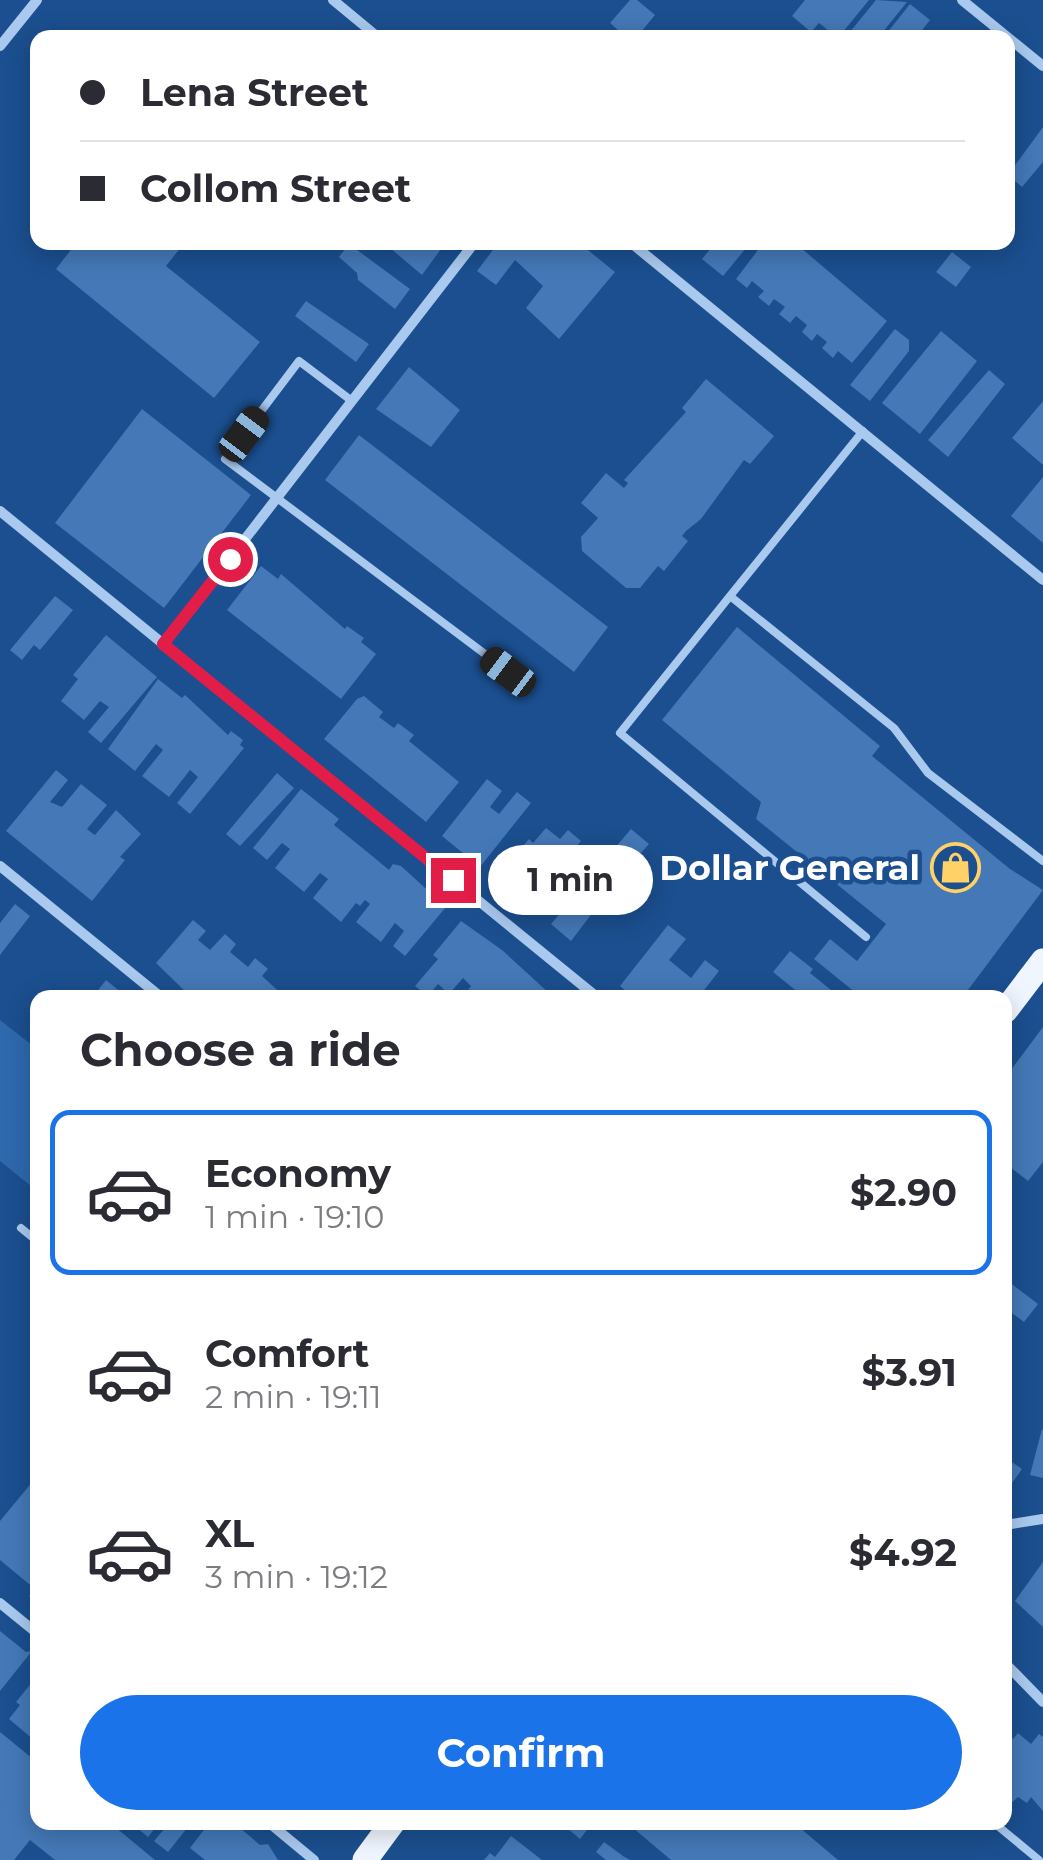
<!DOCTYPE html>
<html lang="en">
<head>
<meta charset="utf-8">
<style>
	:root { --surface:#fff; --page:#f2f2f3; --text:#2b2b33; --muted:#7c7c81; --line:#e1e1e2; --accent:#1a73e8 }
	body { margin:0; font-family:Montserrat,sans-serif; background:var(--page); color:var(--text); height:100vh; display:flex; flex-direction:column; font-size:38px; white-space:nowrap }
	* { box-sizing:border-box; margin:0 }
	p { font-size:32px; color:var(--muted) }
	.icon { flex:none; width:55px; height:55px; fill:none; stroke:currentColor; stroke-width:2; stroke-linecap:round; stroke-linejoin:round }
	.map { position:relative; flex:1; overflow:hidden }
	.side { position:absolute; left:30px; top:990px; width:982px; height:840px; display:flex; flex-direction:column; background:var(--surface); border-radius:20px; box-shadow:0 5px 25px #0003 }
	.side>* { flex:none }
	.hud { position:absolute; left:30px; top:30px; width:985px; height:220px; border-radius:20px; box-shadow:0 5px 25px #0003; display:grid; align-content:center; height:220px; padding:0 50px; background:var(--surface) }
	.end { position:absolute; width:45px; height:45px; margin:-22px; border:12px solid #e11d48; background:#fff; box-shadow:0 0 0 5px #fff }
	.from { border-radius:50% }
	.bubble { position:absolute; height:70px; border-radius:35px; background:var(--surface); box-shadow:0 5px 25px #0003; font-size:32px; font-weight:700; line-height:70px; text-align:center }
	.car { position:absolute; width:30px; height:60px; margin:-30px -15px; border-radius:12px; box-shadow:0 0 8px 2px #0007; background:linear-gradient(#222 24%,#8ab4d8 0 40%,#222 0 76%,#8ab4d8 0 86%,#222 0) }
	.hud b { display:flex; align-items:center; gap:35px; height:95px; font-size:38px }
	.hud b+b { border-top:2px solid var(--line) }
	.hud i { width:25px; height:25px; background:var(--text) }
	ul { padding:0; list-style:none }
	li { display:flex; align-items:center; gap:30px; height:165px; margin:0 20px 15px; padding:0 30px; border:5px solid transparent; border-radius:20px }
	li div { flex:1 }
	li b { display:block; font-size:38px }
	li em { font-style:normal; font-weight:700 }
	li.active { border-color:var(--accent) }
	li>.icon { width:90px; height:90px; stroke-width:1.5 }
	h2 { padding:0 50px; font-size:45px; line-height:120px }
	.primary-button { display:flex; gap:20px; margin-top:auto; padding:20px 50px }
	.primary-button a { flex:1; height:115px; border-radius:60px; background:var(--accent); color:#fff; font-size:40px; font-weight:700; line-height:115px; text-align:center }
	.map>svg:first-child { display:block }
	.green { fill:#2e69ad }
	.building { fill:#4478b7 }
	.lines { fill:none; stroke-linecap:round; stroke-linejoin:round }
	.lane { stroke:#a9c9ee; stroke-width:8 }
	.street { stroke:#a9c9ee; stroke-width:10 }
	.primary { stroke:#f0f6ff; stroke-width:25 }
	.route { stroke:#e11d48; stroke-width:12 }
	.labels { text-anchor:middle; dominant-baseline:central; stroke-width:9; stroke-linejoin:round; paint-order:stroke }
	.poi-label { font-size:35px; font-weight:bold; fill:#fff; stroke:#1b4f8f; text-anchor:end }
</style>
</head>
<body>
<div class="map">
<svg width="1043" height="1860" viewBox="0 0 1043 1860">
	<rect width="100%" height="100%" fill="#1b4f8f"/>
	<!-- green -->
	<path class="green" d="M0,1020L37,1049V1191L0,1161Z"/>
	<!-- building -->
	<path class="building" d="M630,0H637L655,15L636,38H627L610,23Z
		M805,0H869L838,38L819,23L811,32L792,16Z
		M876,0L907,2L878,38H845Z
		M910,4L930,20L916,38H883Z
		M1043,127V162L1022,187L1008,175Z
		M77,242H185L166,266L260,342L214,398L56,269Z
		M383,242H446L422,275Z
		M499,242H578L615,272L559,339L526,308L543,286L515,260L496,285L477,271Z
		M716,242H751L723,276L702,259Z
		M764,242H794L887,321L852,363L838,351L833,358L822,348L827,342L817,334L812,341L802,332L807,325L796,316L790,323L779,314L785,307L774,299L769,306L758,297L764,291L752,281L747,288L736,279Z
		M349,244L410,289L395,309L358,280L357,273L339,257Z
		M952,252L971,267L956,287L936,272Z
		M306,301L369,344L356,362L295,316Z
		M895,329L909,340V351L870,401L850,385Z
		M941,331L977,361L920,434L882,403Z
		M409,367L460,410L431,447L376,409Z
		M989,370L1005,384L948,457L928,440Z
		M706,379L774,436L750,464L744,460L701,519L686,531L682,536L688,541L664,571L658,566L640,588H626L582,551L581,537L598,518L581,503L606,473L624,488L628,483L624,480L686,412L682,408Z
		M1043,401V465L1012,438Z
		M142,409L251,495L164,608L55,523Z
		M359,435L608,627L574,672L325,480Z
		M1043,477V543L1011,516Z
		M261,566L278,579L281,574L345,629L347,626L364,638L361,642L376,654L341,699L227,610Z
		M55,596L73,610L40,650L34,645L22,660L10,650Z
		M737,627L880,746L872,756L1010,869L1043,890L962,998H862L814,959L830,939L857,961L886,924L756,819L761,802L662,720Z
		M106,635L157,677L101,743L88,732L109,707L100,701L84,720L61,701L78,679L73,675Z
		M158,679L182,698L185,695L228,735L231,731L243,740L240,745L244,748L190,814L177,803L198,777L190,770L169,797L142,776L163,750L156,744L135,771L108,749Z
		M364,696L383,712L379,717L394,728L398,723L414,735L409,741L459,782L426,822L324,739L357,699Z
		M56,770L68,780L50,802L62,807L81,784L107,805L87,829L92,833L95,835L116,810L141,834L120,857L125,860L92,901L6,831Z
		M277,773L294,788L240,846L226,834Z
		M487,779L502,791L490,807L499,814L517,792L531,803L480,867L442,836Z
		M301,789L339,819L334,825L371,855L389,870L393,864L401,866L446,907L405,956L393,946L404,931L395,923L381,942L356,922L370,904L365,900L360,906L356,903L341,922L313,898L328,879L320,873L304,892L275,868L290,849L282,843L267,860L253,848Z
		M546,828L560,839L568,830L581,841L561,865L566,870L532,910L495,879L529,839L533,843Z
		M631,829L649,844L631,864L614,849Z
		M598,869L611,880L598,895L603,899L571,941L551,924Z
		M15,904L30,916L0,955V923Z
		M193,920L206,931L198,940L210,950L225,934L236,944L230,952L248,967L255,958L268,969L262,976L286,998H192L156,963Z
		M461,921L502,950L550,994L561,998H462L471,986L463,978L449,994L438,984L428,996L415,986L438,959L433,955Z
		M668,925L686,939L669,960L691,978L705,960L719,971L698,998H634L620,986Z
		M790,951L813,969L810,973L841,998H795L799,993L773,972Z
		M106,980L128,998H92Z
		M1043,1027V1162L1028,1181L1005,1163V1078Z
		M1005,1279L1038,1304L1024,1322L1005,1308Z
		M1042,1429L1043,1430V1478L1030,1475Z
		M1005,1457L1022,1469L1005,1493Z
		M38,1475V1602L29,1596L35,1589L0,1560V1521Z
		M1043,1562V1627L1015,1601Z
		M0,1631L26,1652L32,1651L0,1691Z
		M38,1675V1736L34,1740L9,1719L20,1705L16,1702Z
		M0,1732L38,1763V1822H109L155,1860H55L30,1840L14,1860H0Z
		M1005,1732L1013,1739L1018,1733L1031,1744L1039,1734L1043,1737V1811L1031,1797L1027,1803L1018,1797L1005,1809V1787L1010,1780L1005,1782Z
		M140,1822H160L148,1837L136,1827Z
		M170,1822H192L168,1852L154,1841Z
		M210,1822H233L260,1845L268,1844L278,1860H205L190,1848Z
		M560,1822H593L580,1839Z
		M626,1822H793L838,1860H671Z
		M511,1836L542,1860H484L490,1853L495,1857Z
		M604,1842L623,1856L630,1860H606L596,1852Z"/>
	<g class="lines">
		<!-- lane -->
		<path class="lane" d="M352,401L299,361L225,459L509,672
			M730,596L863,431
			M866,937L620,733L730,596L894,728L928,773L1043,861
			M21,1228L38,1242
			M993,1822L1039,1860"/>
		<!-- street -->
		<path class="street" d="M333,0L379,38
			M962,0L1043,66
			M0,46L37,0
			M630,242L1043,580
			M0,511L598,998
			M163,645L475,242
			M0,866L162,998
			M1005,1525L1043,1519
			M0,1603L38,1634
			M1005,1663L1043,1702
			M268,1822L314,1860"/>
		<!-- primary -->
		<path class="primary" d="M1005,1011L1043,961
			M365,1860L393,1822"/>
	</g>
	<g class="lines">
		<!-- route -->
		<path class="route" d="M230,559L163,644L453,880"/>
	</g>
	<!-- icons -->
	<defs>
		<symbol id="shop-ring" viewBox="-11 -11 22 22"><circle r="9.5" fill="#1b4f8f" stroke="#ffd166" stroke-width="1.5"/><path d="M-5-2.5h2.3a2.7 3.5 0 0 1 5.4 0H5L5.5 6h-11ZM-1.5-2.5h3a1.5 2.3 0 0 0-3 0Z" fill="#ffd166"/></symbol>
	</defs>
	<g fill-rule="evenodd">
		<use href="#shop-ring" x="928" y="840" width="55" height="55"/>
	</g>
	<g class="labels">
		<!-- poi labels -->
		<g class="poi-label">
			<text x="920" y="867">Dollar General</text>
		</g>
	</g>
</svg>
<i class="end from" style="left:230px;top:559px"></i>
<i class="end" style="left:453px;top:880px"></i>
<div class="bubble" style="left:488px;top:845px;width:165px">1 min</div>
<i class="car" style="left:244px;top:434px;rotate:37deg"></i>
<i class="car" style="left:508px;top:672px;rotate:307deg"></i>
<div class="hud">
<b><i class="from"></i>Lena Street</b>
<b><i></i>Collom Street</b>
</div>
<section class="side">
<h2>Choose a ride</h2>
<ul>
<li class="active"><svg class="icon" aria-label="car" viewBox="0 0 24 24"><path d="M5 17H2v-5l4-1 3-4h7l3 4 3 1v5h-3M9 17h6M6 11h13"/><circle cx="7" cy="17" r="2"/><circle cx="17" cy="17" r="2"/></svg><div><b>Economy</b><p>1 min · 19:10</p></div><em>$2.90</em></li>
<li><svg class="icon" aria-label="car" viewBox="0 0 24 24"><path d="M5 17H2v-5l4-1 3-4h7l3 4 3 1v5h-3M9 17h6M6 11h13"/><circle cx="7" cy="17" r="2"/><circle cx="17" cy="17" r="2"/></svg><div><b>Comfort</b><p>2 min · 19:11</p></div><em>$3.91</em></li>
<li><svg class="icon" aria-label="car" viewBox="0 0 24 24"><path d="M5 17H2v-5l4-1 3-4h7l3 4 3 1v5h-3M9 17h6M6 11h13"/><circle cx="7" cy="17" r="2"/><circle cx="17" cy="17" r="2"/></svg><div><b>XL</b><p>3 min · 19:12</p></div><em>$4.92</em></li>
</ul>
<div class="primary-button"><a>Confirm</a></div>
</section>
</div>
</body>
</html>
